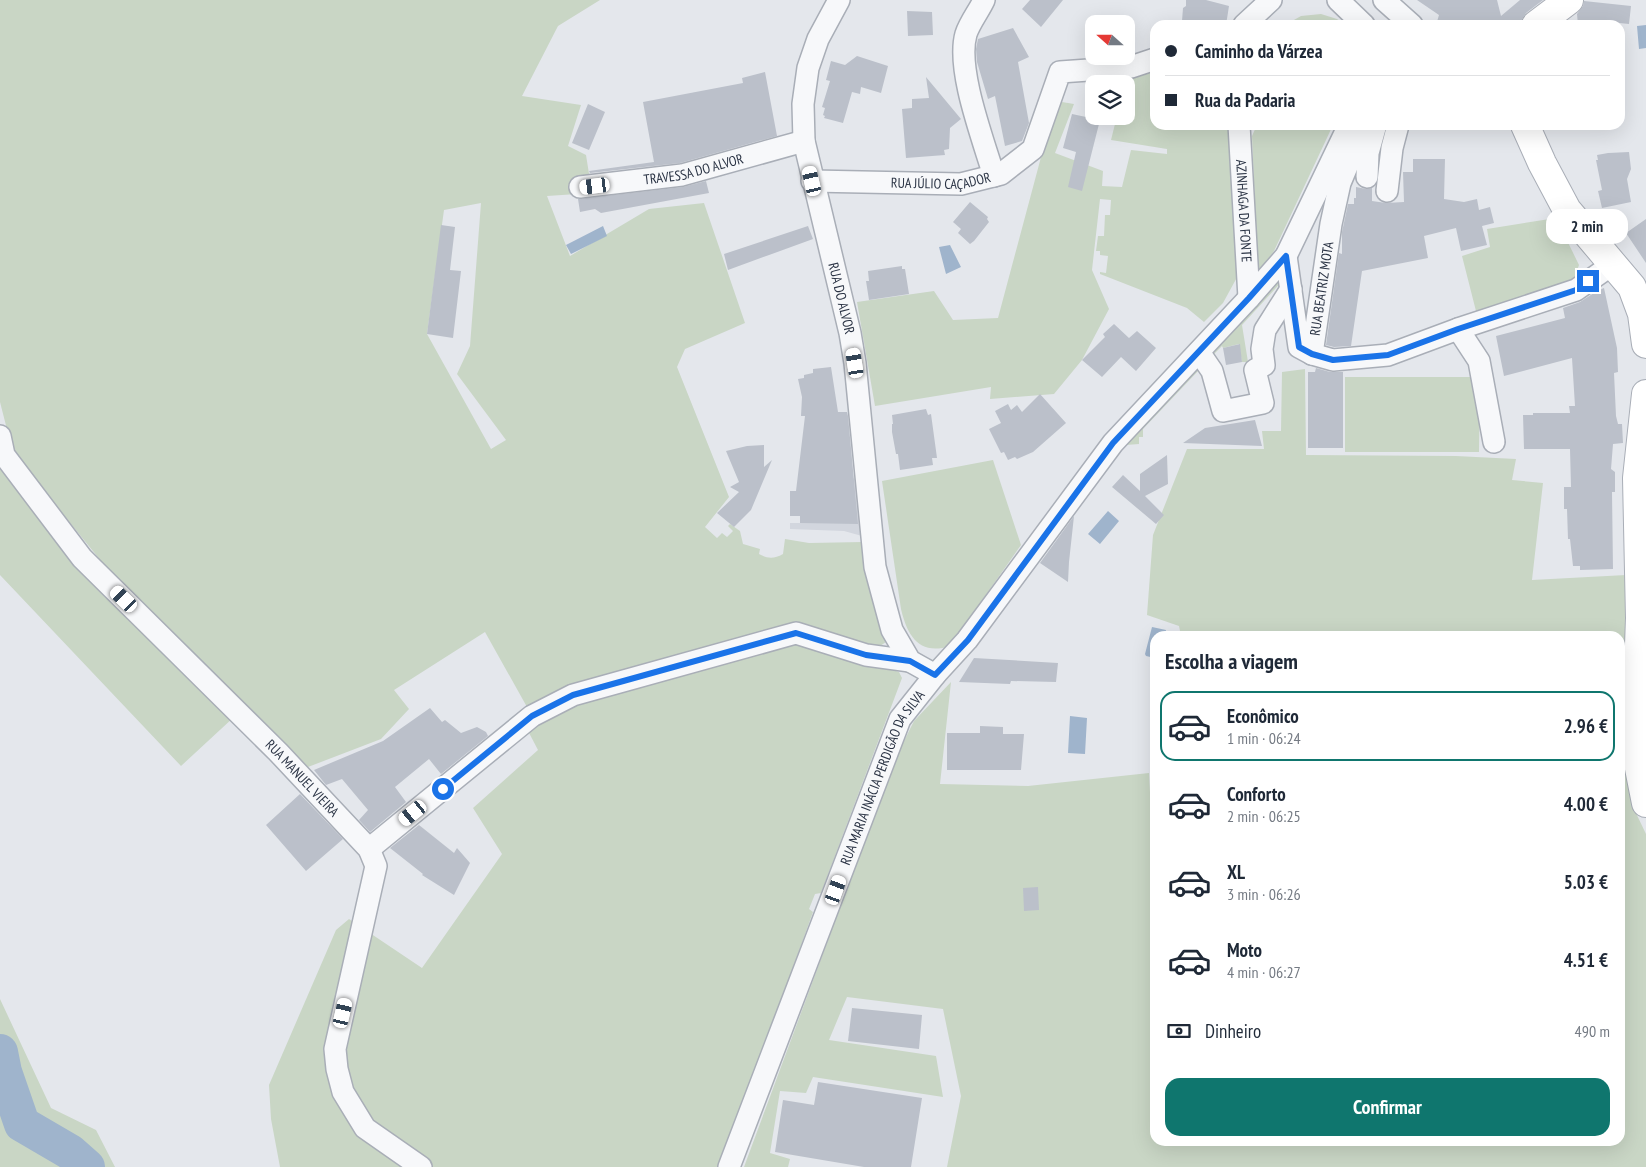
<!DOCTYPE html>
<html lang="pt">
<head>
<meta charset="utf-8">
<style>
	:root { --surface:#fff; --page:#f6f6f7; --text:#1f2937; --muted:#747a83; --line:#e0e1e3; --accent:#0f766e }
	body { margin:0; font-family:"PT Sans Narrow",sans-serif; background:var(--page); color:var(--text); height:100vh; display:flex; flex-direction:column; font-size:19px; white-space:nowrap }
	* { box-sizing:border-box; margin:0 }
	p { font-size:16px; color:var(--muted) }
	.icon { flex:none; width:28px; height:28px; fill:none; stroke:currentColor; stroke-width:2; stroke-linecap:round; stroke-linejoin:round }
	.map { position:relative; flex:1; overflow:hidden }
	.sheet { position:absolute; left:1150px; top:631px; width:475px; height:515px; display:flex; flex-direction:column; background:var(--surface); border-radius:15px; box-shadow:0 5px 20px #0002 }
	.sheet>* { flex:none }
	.banner { position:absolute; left:1150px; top:20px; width:475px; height:110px; border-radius:15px; box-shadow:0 5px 20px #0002; display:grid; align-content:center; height:110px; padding:0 15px; background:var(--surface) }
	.needle { width:32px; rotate:291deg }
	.controls { position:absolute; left:1085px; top:15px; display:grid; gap:10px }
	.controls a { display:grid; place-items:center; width:50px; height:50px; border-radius:10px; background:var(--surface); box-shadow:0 5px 20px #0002; font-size:25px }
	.end { position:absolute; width:22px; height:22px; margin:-11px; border:6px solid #1a73e8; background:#fff; box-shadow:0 0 0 2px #fff }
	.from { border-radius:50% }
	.bubble { position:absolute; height:35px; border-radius:15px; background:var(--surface); box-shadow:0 5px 20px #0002; font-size:16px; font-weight:700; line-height:35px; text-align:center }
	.car { position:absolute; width:15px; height:30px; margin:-15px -8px; border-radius:6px; box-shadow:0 0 4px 1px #0007; background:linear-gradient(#fff 24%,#345 0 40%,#fff 0 76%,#345 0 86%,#fff 0) }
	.banner b { display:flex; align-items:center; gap:18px; height:48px; font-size:19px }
	.banner b+b { border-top:1px solid var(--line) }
	.banner i { width:12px; height:12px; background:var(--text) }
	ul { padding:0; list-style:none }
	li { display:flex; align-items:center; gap:15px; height:70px; margin:0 10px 8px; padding:0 5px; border:2px solid transparent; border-radius:15px }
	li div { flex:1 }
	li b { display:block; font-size:19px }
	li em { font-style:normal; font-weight:700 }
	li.current { border-color:var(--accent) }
	li>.icon { width:45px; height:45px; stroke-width:1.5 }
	h2 { padding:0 15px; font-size:22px; line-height:60px }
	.pay { display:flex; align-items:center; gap:12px; height:55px; padding:0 15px; font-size:19px }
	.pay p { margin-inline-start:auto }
	.action { display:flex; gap:10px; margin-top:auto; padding:10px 15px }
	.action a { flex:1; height:58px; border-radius:15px; background:var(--accent); color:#fff; font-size:20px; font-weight:700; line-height:58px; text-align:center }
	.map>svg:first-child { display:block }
	.built { fill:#d2d6de }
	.green { fill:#c9d6c5; fill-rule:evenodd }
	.water { fill:#9fb4cc }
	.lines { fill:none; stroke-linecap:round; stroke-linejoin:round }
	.river { stroke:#9fb4cc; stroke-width:36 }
	.building { fill:#bbc0ca }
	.street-casing { stroke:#a9aeb7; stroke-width:24 }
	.secondary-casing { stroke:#a9aeb7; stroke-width:30 }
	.street { stroke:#f7f8fa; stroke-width:21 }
	.secondary { stroke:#fff; stroke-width:28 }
	.route { stroke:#1a73e8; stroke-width:6 }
	.labels { text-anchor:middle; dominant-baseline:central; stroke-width:4; stroke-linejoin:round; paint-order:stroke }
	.street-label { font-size:14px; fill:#2b3445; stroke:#f4f6f9 }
</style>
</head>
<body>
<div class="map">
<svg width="1646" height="1167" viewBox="0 0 1646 1167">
	<rect width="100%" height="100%" fill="#e4e7ec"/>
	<!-- built -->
	<path class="built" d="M849,478L860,479L862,536L844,531L790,529V523H800V516H790V491H798Z"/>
	<!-- green -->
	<path class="green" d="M0,0H600L558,26L522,96L581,105L568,146L586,155L590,180L577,194L547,196L570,256L649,209L704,203L745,323L685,349L677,367L729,497L705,527L717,538L722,533L727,537L733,531L728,526L730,524L740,531L743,544L760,549L759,554C768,559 774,559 783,554L785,539L809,543L863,542L865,573L887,638L886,642L877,648L802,626L527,707L485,632L394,690L409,709L381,739L308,767L106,567L13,453L0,402ZM481,203L470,346L457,374L506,440L491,449L427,334L444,210Z
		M1321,14L1337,19L1345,25H1285L1301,16Z
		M1155,68V125H1228L1239,240L1241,270L1223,303L1204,322L1187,308L1100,274V272L1106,273L1108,256L1100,255V251H1096L1098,236H1104L1105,215H1110L1111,200L1100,199L1092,270L1109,309L1082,360L1054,394L990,399L991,387L875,406L857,302L934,291L953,320L998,318L1056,101L1074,104L1055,153L1103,171L1102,186L1122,187L1131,150L1167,154V149L1111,140L1117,116H1126V94L1136,74Z
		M1257,125H1333L1274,251L1258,274L1252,136Z
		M1556,218L1579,265L1573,282L1477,315L1462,256L1490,247L1487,229Z
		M1284,273L1285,278L1242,325L1248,362H1242L1239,344L1223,348L1222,346L1211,357L1207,356Z
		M1200,364V369L1143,429V437H1139V444L1126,445L1121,448Z
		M1305,369L1306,455L1456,456L1516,459L1512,480L1543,483L1532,580L1626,575L1624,768L1634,809L1646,834V1167H947L961,1096L943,1009L847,997L829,1040L936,1056L943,1097L813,1077L806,1093L780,1091L770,1153L790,1159L788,1167H744L895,759L914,721L951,682L940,784L1028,786L1149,773L1151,812H1155V1141H1620V636H1181L1179,626L1147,615L1153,535L1187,449H1264L1262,431H1281L1282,372Z
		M1345,377H1480L1479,452H1345Z
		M993,460L1021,545L950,646C919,656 907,635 901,609L882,481Z
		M0,461L234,717L181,766L0,575Z
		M795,641L899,672L902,678L821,893L815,894L809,909L813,912L721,1167H280L271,1119L269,1085L336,930L349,919L422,968L502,854L473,808L538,750L527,729L577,704Z
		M0,999L51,1108L96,1130L115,1167H0Z"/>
	<!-- water -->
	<path class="water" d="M1646,25V48L1639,49L1637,26Z
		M603,226L607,236L571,254L566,245Z
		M950,245L961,267L946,274L939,247Z
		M1108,511L1119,521L1100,544L1088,534Z
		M1152,627L1166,630L1165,636H1155V658L1146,656L1145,654Z
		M1070,716L1087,718L1085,754L1068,753Z"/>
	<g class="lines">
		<!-- river -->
		<path class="river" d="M0,1052L4,1072L22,1124L70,1152L87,1167"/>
	</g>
	<!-- building -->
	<path class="building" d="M1030,0H1063L1041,27L1022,9Z
		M1186,0H1206L1229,6L1226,25H1202L1203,23L1182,21L1183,8L1186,6Z
		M1417,0H1497L1501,16L1520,0H1543L1526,13L1522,19L1521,25H1436L1439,15Z
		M1584,1L1631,6L1629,24L1601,21L1596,25H1578L1577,14L1583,6Z
		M907,11L932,12L933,35L908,36Z
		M1013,28L1029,57L1018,62L1029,123L1022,141L1005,146L995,96L988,99L977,62L976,49L978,39Z
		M857,56L888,66L881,93L861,87L860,94L852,92L843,123L824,118L825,116L823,115L825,108L822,107L830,81L826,80L831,61L845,65Z
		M765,72L777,136L680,163L590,173L589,171L654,162L643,102L743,83L742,78Z
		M926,77L961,119L950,128L949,149L944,150L945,155L906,158L902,109L912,108V99L929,98Z
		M588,104L605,112L589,150L572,143Z
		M1072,114L1100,120L1082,191L1068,187L1076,152L1063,148Z
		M1629,152L1631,169L1627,179L1631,202L1602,208L1598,191L1602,190L1596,160H1598L1597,155L1608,153Z
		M1413,159H1445L1444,199L1464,202L1477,199L1479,210L1490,207L1494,223L1482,226L1487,245L1461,251L1456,228L1424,236L1428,258L1362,271L1351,346L1334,347L1326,345L1339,253L1342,254V232L1348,204H1354V198H1356V187L1366,189L1372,188V201L1386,203L1404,202L1403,172H1413Z
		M706,181L709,193L601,213L595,209L580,212L578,199L683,187Z
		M970,202L988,217L987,219L989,222L974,241L970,244L958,233L961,229L953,222Z
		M1646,219V263L1626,233Z
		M441,225L455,227L450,270L461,271L453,338L427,334Z
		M808,226L813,239L728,270L724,254Z
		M902,266V269H905L909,294L869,300L866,281H869L868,271Z
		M1604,288L1617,348L1618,372L1614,373L1616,416L1618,424H1622L1623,443L1613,444L1611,469L1615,472V492H1612L1613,569L1580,570V566H1573L1570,539H1568L1567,509H1564V487H1571L1570,449H1524L1523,415H1533V413H1570L1569,406H1575L1572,358L1504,376L1496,336L1565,318L1563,308L1580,302L1597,291Z
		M1114,324L1129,338L1137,331L1156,348L1136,371L1121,357L1102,377L1082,360L1105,337L1103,334Z
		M1240,344L1242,362L1226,365L1223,348Z
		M831,367L838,412H847L848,416L858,524L800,523V516H790V491H796L805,416H801L802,397L798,379L804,378V375L813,373V369Z
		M1316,368L1330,372H1343V448H1308V372H1315Z
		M1040,394L1066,423L1033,452L1017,459L1015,457L1008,460L1004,452L1001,453L989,429L1001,423L995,411L1008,404L1011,410L1017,405L1022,412Z
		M926,409L928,415L931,414L937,458H932L933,465L900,470L898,454H896L892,432V424H893L892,415Z
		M1255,420L1262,446L1183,443L1205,428Z
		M764,445V467L772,460L751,510L734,527L717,513L739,492L730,487L739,482L726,451L747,446Z
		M1167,455L1168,484L1145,496L1164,515L1156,524L1112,487L1123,475L1140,491V474Z
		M1074,516L1069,562L1068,582L1040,563Z
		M974,658L1058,663L1056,682L1011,681L1010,684L959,682Z
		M430,708L442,722L445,720L461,733L477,727L486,732L488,736L441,774L429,759L395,787L406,802L370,832L359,820L368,810L342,779L326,785L314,770L383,741Z
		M980,726L1003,727V734H1024L1021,770H947V733H980Z
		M300,794L343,839L306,871L266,825Z
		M419,825L454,853L457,848L470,863L454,895L422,875L423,874L390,848Z
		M1038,887L1039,910L1024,911L1023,888Z
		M852,1008L922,1015L919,1049L848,1041Z
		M818,1082L922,1098L911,1167H864L775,1152L783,1100L814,1105Z"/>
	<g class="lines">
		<defs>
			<g id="street">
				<path id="s1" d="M839,0L818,39L808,68L803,104L804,141L850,333L855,363L875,567L892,630L910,661L935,675"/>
				<path d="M984,0C979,11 970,22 966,34C956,69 983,139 994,176"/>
				<path d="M1338,0L1364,25"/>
				<path d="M1384,0L1412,25"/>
				<path d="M1244,25L1271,0"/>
				<path id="s2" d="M1239,125L1249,298"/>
				<path d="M1367,177L1368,153L1375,128"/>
				<path id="s3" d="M812,181L961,184L1001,174L1033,149L1060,72L1131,67L1155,59"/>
				<path id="s4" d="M580,187L682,175L804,141"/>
				<path d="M1387,191L1392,148L1398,125"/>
				<path d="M1286,256L1299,347L1312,354L1333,360L1388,355L1458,329L1576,290L1613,264"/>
				<path d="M1458,329L1479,361L1494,442"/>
				<path d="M1199,352L1212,371L1223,411L1263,403L1255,370L1264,365L1262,349L1265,330L1291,289"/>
				<path id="s5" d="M1312,354L1331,224L1340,183L1354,150L1373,125"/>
				<path id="s6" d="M0,436L4,455L82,558L278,752L369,849L376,866L335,1049L337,1069L343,1092L365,1128L421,1167"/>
				<path d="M369,849L532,716L573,695L796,633L866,655L910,661"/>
				<path id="s7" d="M729,1167L900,719L935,675L967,640L1113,443L1249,298L1286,256L1349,125"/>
			</g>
			<path id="secondary" d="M1536,25L1569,0
				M1525,125L1542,163L1567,210L1632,287L1642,314L1646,344
				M1646,394L1637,478L1640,618L1636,728V753L1646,803"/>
		</defs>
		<!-- street casing -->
		<use href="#street" class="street-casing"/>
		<!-- secondary casing -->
		<use href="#secondary" class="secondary-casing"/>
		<!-- street -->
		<use href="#street" class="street"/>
		<!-- secondary -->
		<use href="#secondary" class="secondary"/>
	</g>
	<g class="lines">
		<!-- route -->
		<path class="route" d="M443,789L532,716L573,695L796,633L866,655L910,661L935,675L968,640L1113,443L1249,298L1286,256L1299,347L1312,354L1333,360L1388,355L1458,329L1576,290L1588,281"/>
	</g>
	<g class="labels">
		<!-- street labels -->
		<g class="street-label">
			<text stroke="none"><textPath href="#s4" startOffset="115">TRAVESSA DO ALVOR</textPath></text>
			<text stroke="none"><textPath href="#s3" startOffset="129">RUA JÚLIO CAÇADOR</textPath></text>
			<text stroke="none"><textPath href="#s2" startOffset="86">AZINHAGA DA FONTE</textPath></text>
			<text stroke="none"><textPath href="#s5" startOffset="66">RUA BEATRIZ MOTA</textPath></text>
			<text stroke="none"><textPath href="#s1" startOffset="310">RUA DO ALVOR</textPath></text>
			<text stroke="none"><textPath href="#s6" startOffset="460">RUA MANUEL VIEIRA</textPath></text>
			<text stroke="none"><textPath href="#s7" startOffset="419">RUA MARIA INÁCIA PERDIGÃO DA SILVA</textPath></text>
		</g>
	</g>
</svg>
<div class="controls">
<a><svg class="needle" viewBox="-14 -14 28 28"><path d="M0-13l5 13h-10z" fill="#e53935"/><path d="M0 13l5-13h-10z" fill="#747a83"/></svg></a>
<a><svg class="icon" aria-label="layers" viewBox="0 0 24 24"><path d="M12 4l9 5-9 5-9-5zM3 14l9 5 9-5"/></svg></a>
</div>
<i class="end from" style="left:443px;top:789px"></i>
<i class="end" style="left:1588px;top:281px"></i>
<div class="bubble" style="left:1546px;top:209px;width:82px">2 min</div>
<i class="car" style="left:812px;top:181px;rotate:347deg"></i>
<i class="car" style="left:595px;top:186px;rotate:263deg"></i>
<i class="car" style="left:855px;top:363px;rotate:351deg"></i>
<i class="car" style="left:124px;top:599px;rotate:314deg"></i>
<i class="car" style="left:413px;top:813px;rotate:231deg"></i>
<i class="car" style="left:836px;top:890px;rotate:20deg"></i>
<i class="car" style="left:343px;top:1013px;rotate:13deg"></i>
<div class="banner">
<b><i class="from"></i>Caminho da Várzea</b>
<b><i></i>Rua da Padaria</b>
</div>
<section class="sheet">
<h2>Escolha a viagem</h2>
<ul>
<li class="current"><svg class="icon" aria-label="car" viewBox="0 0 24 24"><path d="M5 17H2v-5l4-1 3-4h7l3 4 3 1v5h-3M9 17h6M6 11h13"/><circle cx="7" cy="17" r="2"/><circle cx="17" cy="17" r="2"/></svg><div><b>Econômico</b><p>1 min · 06:24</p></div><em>2.96 €</em></li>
<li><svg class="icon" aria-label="car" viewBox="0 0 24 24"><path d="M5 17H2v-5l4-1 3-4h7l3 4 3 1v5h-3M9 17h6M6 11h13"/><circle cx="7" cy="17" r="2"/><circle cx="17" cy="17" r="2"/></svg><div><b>Conforto</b><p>2 min · 06:25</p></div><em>4.00 €</em></li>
<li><svg class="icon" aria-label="car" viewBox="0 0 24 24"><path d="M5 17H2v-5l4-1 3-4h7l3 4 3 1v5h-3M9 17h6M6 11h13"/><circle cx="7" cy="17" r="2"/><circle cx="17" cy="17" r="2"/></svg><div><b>XL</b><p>3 min · 06:26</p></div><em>5.03 €</em></li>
<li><svg class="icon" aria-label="car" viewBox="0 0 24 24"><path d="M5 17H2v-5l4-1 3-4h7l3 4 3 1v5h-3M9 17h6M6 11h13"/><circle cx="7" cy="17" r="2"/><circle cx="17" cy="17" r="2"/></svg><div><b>Moto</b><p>4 min · 06:27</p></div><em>4.51 €</em></li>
</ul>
<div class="pay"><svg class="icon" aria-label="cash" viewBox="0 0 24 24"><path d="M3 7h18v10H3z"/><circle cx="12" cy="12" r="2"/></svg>Dinheiro<p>490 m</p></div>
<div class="action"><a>Confirmar</a></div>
</section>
</div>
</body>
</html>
